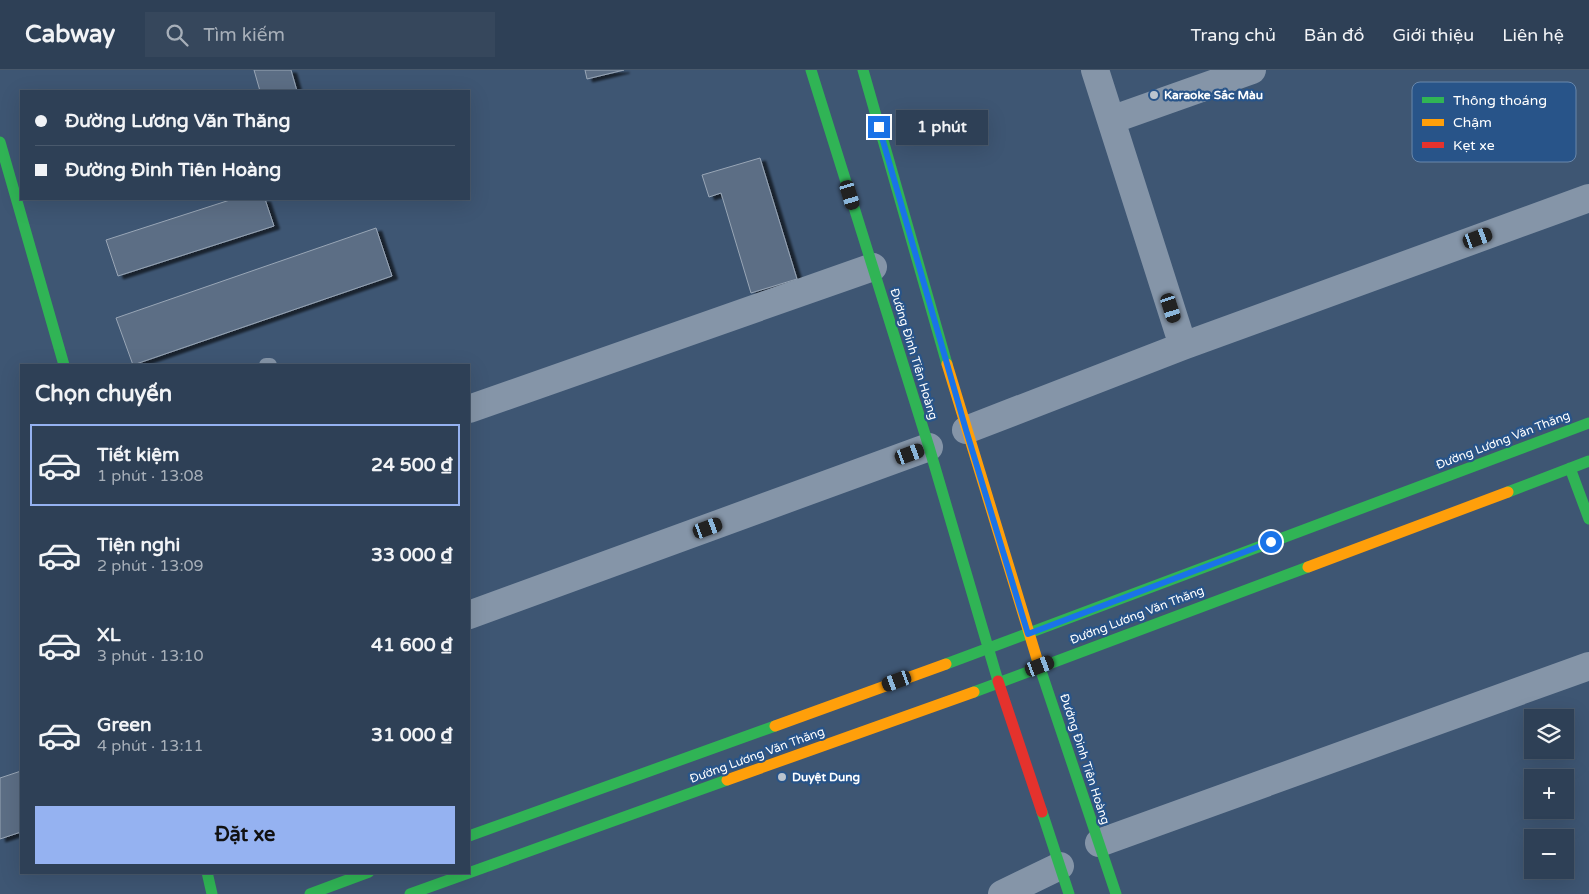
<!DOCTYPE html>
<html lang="vi">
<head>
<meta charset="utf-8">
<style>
	:root { --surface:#2e4056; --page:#36475c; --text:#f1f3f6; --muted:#a7afb9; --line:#49596c; --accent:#95b2f1 }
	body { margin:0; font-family:"Varela Round",sans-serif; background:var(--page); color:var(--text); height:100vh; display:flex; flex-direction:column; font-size:19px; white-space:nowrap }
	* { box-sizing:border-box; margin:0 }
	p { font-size:16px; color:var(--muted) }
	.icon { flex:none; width:28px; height:28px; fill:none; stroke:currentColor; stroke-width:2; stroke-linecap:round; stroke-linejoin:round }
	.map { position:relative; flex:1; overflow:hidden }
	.panel { position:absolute; left:20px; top:294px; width:450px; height:510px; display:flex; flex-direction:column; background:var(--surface); border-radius:0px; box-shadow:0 5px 20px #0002,0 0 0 1px var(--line) }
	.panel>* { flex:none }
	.top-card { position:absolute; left:20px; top:20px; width:450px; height:110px; border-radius:0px; box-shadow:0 5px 20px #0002,0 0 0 1px var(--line); display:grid; align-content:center; height:110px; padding:0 15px; background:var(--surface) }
	.tools { position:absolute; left:1524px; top:639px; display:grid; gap:10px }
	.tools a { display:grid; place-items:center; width:50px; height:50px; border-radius:0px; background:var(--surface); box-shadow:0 5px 20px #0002,0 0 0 1px var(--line); font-size:25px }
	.end { position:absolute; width:22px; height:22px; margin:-11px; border:6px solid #1a73e8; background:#fff; box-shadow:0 0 0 2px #fff }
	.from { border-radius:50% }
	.bubble { position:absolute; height:35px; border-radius:0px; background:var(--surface); box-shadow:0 5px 20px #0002,0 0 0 1px var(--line); font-size:16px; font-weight:800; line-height:35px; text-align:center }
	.car { position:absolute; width:15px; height:30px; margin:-15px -8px; border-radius:6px; box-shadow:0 0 4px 1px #0007; background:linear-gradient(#222 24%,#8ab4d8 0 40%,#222 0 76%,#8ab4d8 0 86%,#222 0) }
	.top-card b { display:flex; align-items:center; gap:18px; height:48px; font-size:19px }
	.top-card b+b { border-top:1px solid var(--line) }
	.top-card i { width:12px; height:12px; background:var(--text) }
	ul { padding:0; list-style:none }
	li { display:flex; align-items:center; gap:15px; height:82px; margin:0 10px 8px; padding:0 5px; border:2px solid transparent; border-radius:0px }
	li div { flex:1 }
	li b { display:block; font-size:19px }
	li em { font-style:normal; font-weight:800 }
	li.active { border-color:var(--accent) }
	li>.icon { width:45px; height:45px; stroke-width:1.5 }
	h2 { padding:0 15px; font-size:22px; line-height:60px }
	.button { display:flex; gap:10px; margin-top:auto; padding:10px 15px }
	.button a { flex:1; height:58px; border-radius:0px; background:var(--accent); color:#111; font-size:20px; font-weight:800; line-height:58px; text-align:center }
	header { display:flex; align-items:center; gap:30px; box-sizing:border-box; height:70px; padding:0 25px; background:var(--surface); border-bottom:1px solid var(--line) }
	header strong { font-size:24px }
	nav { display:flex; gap:28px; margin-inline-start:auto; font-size:18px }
	.search { width:350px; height:45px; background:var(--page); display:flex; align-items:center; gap:12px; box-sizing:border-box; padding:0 18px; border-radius:0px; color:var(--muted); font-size:19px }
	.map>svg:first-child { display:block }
	.building { fill:#5b6e85; stroke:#99a6b6; filter:url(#shadow) }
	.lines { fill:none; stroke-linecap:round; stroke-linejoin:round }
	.lane { stroke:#8595a8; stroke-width:14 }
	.street { stroke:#8595a8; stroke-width:28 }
	.fast { stroke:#30b455; stroke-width:11 }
	.slow { stroke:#ff9f0a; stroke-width:11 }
	.jam { stroke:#e5322d; stroke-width:11 }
	.route { stroke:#1a73e8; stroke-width:6 }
	.poi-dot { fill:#bbc4ce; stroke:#285489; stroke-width:2 }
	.labels { text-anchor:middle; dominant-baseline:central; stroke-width:4.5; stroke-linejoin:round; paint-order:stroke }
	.poi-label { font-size:12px; font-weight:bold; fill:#fff; stroke:#285489; text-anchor:start }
	.street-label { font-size:12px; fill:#fff; stroke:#285489 }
	.key { fill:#285489; stroke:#6887ac; stroke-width:1 }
	.key-label { font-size:14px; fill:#fff }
</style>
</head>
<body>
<header>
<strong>Cabway</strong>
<div class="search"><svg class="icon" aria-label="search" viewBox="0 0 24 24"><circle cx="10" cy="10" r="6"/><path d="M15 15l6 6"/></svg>Tìm kiếm</div>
<nav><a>Trang chủ</a><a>Bản đồ</a><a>Giới thiệu</a><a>Liên hệ</a></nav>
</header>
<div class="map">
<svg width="1589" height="824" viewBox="0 0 1589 824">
	<defs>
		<filter id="shadow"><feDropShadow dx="5.5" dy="3" stdDeviation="1" flood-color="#0009"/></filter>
	</defs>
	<rect width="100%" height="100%" fill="#3e5673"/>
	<!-- building -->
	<path class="building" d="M254,0H291L297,21H260Z
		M585,0H624L587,9Z
		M760,88L797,209L751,223L721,123L709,127L702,105Z
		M233,129H265L274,156L118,206L106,170Z
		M376,158L392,206L133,295L116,248Z
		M21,701V762L0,769V708Z"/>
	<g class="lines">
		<!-- lane -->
		<path class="lane" d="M266,295H270"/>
		<!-- street -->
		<path class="street" d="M1095,0L1183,276
			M1111,50L1252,0
			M469,339L873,197
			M966,360L1183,276L1589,128
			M469,545L929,377
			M1099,773L1589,596
			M1002,824L1060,796"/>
		<!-- fast -->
		<path class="fast" d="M811,0L929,377L998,611
			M863,0L947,294
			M0,72L64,295
			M1570,398L1589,449
			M1508,422L1589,391
			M1037,589L1116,824
			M946,594L1589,353
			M974,622L1308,497
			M1042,742L1069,824
			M469,766L775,656
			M207,802L212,824
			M310,824L369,802
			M410,824L727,710"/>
		<!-- slow -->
		<path class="slow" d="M947,294L1037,589
			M1308,497L1508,422
			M775,656L946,594
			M727,710L974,622"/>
		<!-- jam -->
		<path class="jam" d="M998,611L1042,742"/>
	</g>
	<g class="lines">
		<!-- route -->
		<path class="route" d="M879,57L966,360L1028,564L1271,472"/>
	</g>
	<!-- markers -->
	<g class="poi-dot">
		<circle cx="1154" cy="25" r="5"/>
		<circle cx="782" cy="707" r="5"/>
	</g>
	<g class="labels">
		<!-- poi labels -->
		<g class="poi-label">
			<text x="1164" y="25">Karaoke Sắc Màu</text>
			<text x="792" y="707">Duyệt Dung</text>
		</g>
		<!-- street labels -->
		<g class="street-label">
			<text transform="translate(914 284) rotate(73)">Đường Đinh Tiên Hoàng</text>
			<text transform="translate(1503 370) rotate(-21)">Đường Lương Văn Thăng</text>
			<text transform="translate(1137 545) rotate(-21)">Đường Lương Văn Thăng</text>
			<text transform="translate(757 685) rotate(-20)">Đường Lương Văn Thăng</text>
			<text transform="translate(1085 689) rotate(72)">Đướng Đinh Tiên Hoàng</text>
		</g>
	</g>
	<!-- legend -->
	<rect x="1412" y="12" width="164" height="80" rx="8" class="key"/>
	<rect x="1422" y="27" width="22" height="6" fill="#30b455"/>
	<rect x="1422" y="49" width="22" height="7" fill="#ff9f0a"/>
	<rect x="1422" y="72" width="22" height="6" fill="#e5322d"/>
	<g class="key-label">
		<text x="1453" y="35">Thông thoáng</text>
		<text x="1453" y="57">Chậm</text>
		<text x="1453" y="80">Kẹt xe</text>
	</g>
</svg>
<div class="tools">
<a><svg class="icon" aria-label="layers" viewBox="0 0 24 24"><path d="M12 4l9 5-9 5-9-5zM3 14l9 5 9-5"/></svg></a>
<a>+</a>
<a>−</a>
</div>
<i class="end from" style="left:1271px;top:472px"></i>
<i class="end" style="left:879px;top:57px"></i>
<div class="bubble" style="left:896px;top:40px;width:92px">1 phút</div>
<i class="car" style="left:850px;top:125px;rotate:163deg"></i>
<i class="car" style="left:1478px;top:168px;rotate:70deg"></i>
<i class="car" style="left:1171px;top:238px;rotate:162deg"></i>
<i class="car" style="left:910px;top:384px;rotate:70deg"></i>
<i class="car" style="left:708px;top:458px;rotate:70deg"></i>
<i class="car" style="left:1040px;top:596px;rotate:69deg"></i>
<i class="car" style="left:897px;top:611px;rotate:250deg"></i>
<div class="top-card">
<b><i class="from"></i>Đường Lương Văn Thăng</b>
<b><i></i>Đường Đinh Tiên Hoàng</b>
</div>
<section class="panel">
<h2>Chọn chuyến</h2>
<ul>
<li class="active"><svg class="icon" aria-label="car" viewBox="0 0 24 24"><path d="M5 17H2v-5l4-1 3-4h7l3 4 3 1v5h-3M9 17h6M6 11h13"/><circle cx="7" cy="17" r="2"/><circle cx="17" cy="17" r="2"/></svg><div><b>Tiết kiệm</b><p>1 phút · 13:08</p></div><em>24 500 ₫</em></li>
<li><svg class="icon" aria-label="car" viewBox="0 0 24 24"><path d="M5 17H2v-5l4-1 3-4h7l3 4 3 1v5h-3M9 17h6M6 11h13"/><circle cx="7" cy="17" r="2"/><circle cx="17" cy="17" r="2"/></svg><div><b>Tiện nghi</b><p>2 phút · 13:09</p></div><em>33 000 ₫</em></li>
<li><svg class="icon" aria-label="car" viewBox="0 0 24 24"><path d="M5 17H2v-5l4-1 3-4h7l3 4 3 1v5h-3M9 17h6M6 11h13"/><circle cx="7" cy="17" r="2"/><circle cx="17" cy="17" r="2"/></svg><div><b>XL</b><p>3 phút · 13:10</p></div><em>41 600 ₫</em></li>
<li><svg class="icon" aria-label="car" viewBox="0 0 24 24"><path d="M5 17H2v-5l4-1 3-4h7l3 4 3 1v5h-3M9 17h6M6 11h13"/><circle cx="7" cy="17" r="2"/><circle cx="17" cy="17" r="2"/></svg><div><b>Green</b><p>4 phút · 13:11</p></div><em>31 000 ₫</em></li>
</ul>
<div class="button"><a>Đặt xe</a></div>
</section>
</div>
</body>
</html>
